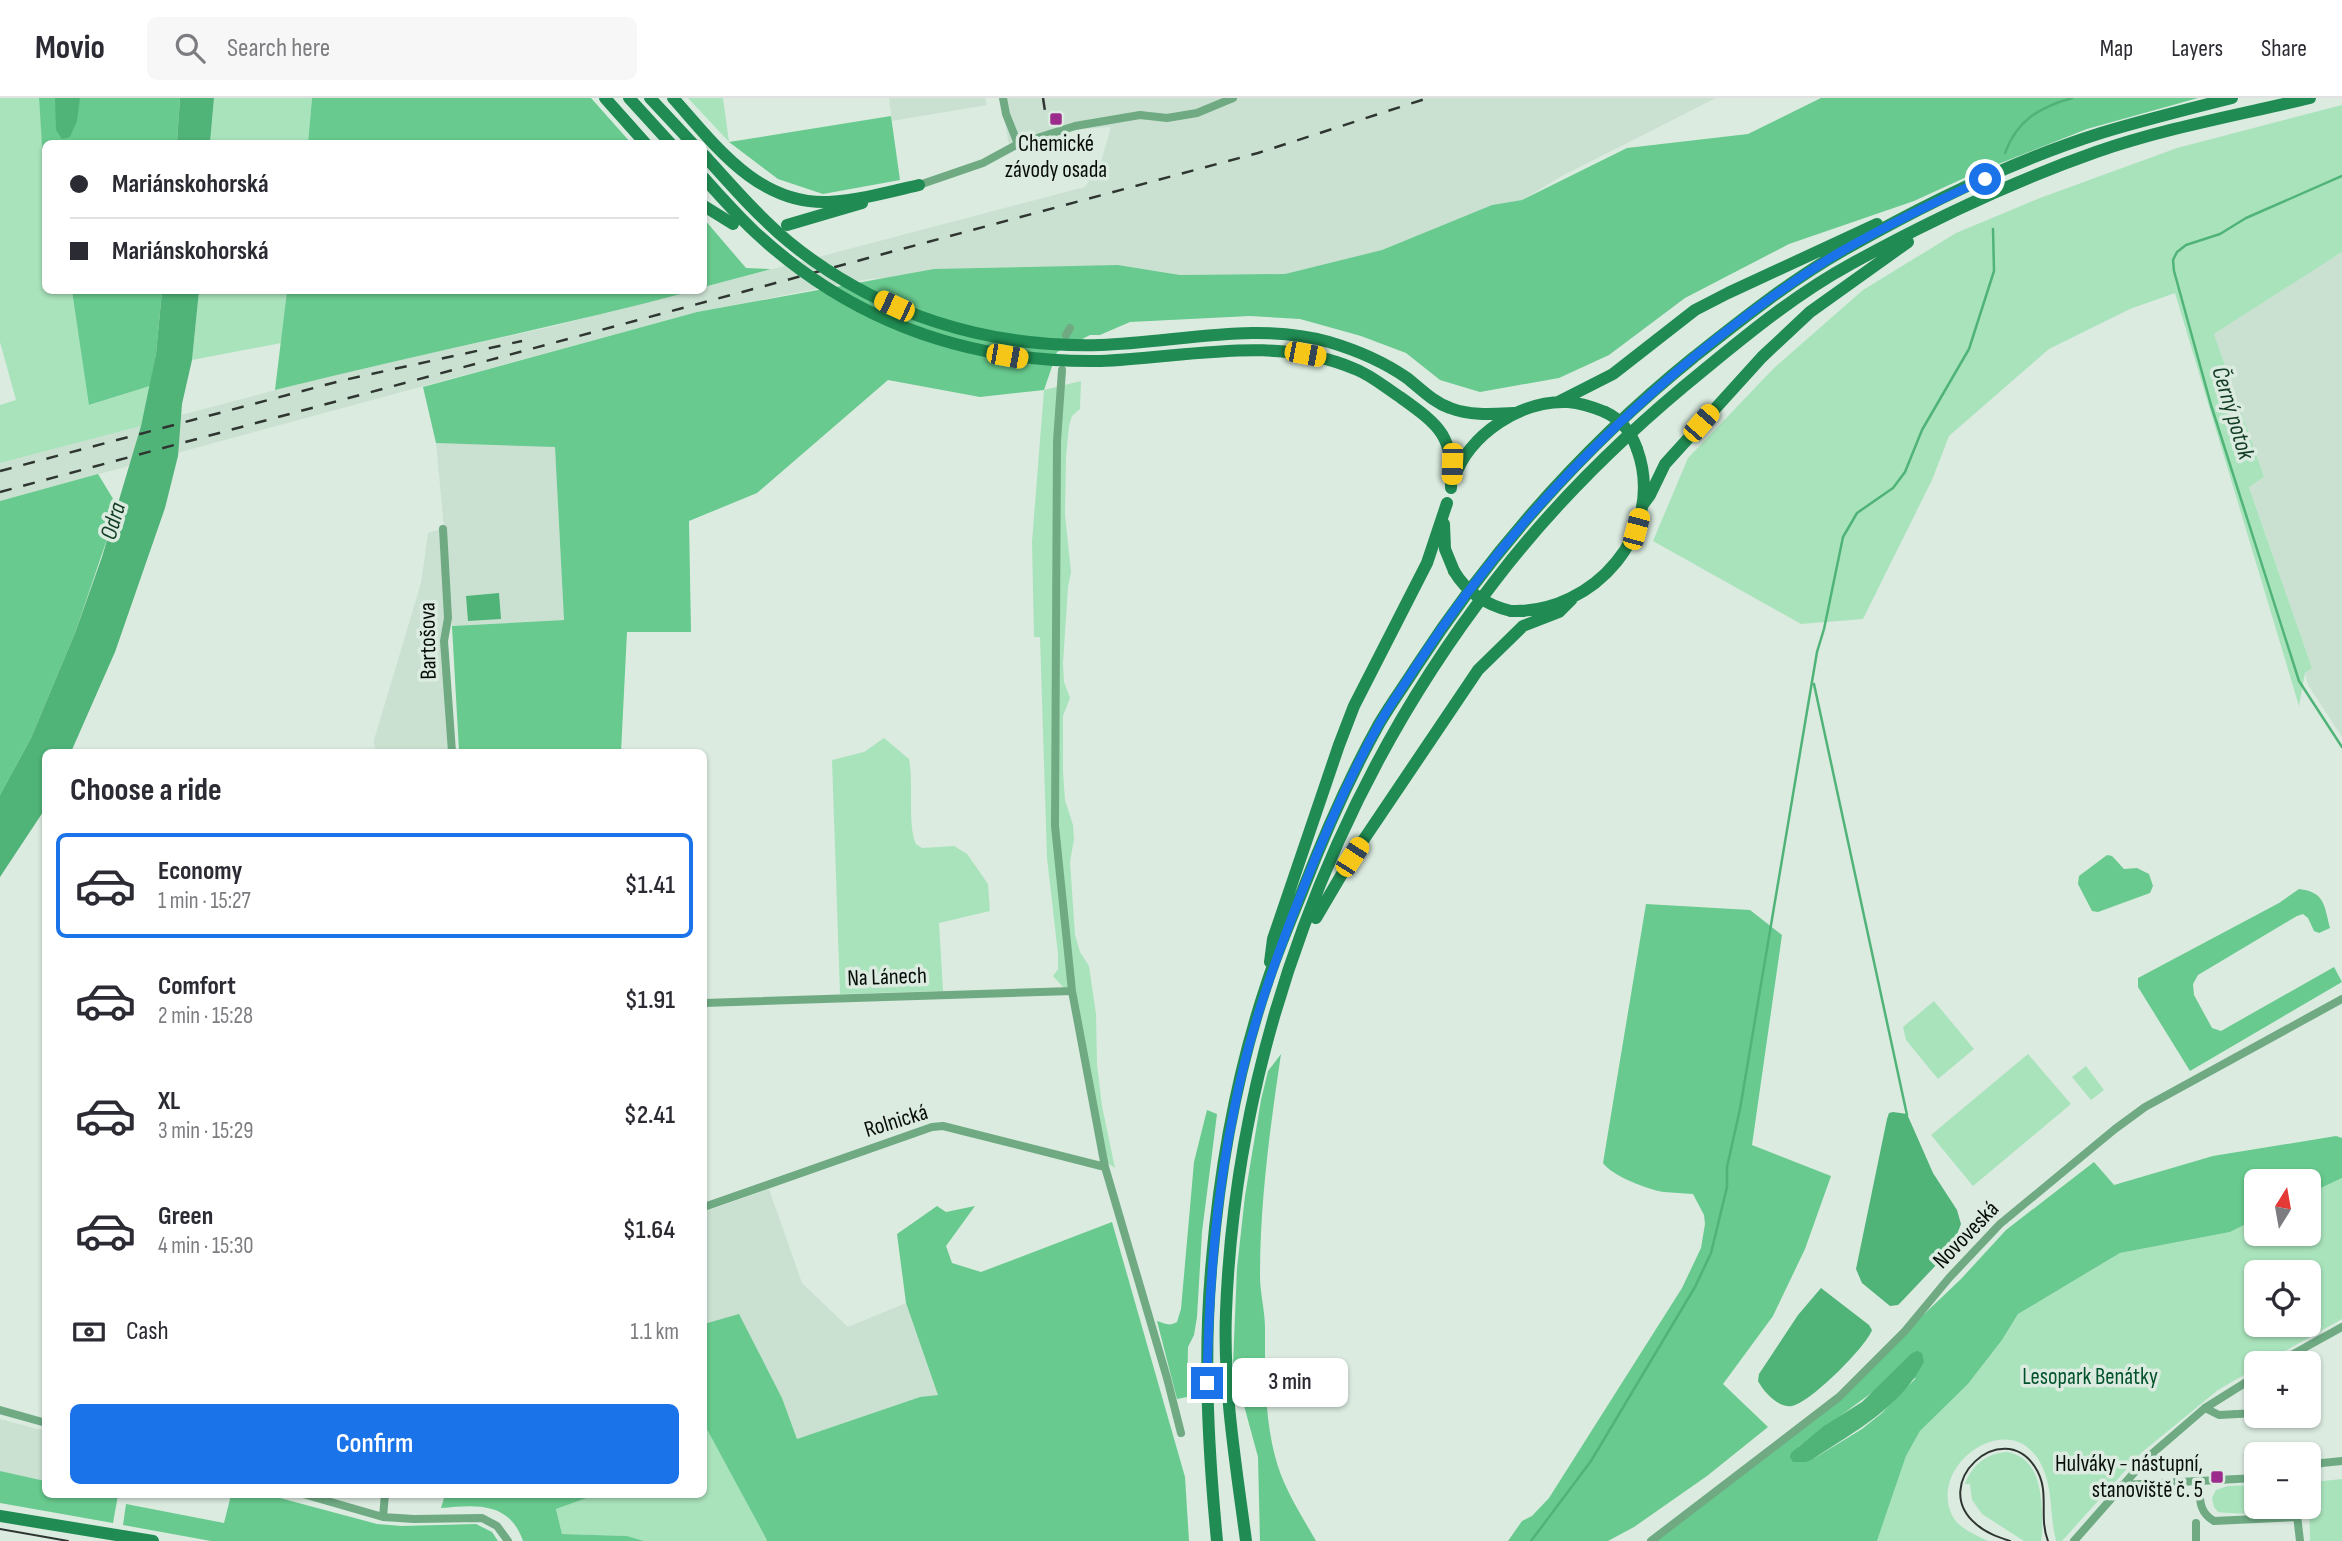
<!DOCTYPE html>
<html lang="en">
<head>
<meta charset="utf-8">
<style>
	:root { --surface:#fff; --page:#f7f7f7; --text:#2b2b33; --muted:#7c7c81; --line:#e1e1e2; --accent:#1a73e8 }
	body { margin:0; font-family:"Sofia Sans Condensed",sans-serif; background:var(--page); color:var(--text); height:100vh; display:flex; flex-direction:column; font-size:26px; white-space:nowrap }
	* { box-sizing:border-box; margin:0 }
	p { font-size:23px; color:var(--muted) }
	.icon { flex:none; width:38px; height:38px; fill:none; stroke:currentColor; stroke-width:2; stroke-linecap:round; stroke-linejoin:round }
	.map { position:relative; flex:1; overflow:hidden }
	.details { position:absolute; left:42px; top:651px; width:665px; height:749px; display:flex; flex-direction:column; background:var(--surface); border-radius:10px; box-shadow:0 2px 5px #0004 }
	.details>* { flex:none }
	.guide { position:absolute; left:42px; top:42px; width:665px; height:154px; border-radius:10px; box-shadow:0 2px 5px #0004; display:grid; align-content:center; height:154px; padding:0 28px; background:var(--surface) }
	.needle { width:46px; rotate:11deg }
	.buttons { position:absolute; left:2244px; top:1071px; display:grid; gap:14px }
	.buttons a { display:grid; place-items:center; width:77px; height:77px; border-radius:10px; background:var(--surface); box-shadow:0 2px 5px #0004; font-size:35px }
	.end { position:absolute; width:32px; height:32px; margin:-16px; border:9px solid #1a73e8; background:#fff; box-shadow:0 0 0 4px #fff }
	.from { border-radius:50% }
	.bubble { position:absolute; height:49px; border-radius:10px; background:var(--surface); box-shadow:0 2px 5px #0004; font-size:23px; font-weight:600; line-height:49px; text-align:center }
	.car { position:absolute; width:21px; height:42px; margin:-21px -10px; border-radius:9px; box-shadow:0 0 5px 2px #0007; background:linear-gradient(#f5c518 24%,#345 0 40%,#f5c518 0 76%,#345 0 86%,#f5c518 0) }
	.guide b { display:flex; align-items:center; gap:24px; height:66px; font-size:26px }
	.guide b+b { border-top:2px solid var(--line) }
	.guide i { width:18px; height:18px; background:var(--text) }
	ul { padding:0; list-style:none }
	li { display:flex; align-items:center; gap:21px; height:105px; margin:0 14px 10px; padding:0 14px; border:4px solid transparent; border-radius:10px }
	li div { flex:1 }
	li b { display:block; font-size:26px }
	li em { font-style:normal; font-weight:600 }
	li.active { border-color:var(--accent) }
	li>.icon { width:63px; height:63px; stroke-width:1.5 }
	h2 { padding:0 28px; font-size:32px; line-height:84px }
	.pay { display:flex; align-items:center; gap:18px; height:77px; padding:0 28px; font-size:26px }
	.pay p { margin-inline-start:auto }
	.button { display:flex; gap:14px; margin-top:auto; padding:14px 28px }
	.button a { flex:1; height:80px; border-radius:10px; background:var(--accent); color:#fff; font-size:28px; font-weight:600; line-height:80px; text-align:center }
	header { display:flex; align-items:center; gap:42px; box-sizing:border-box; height:98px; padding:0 35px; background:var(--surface); border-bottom:2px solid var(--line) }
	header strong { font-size:33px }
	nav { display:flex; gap:38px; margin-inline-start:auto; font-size:24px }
	.search { width:490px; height:63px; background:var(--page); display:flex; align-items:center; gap:18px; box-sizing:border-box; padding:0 24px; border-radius:10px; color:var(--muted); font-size:26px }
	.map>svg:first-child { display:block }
	.built { fill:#cae1d1 }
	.green { fill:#a9e3bc; fill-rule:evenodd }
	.forest { fill:#68ca8e; fill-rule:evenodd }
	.water { fill:#50b378 }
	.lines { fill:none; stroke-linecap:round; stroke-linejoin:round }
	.stream { stroke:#50b378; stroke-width:2.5 }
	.street { stroke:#6faa83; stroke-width:8 }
	.secondary { stroke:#208b53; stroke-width:12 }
	.tram { stroke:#2f3632; stroke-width:2 }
	.rail { stroke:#2f3632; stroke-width:2.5; stroke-dasharray:12 12; stroke-linecap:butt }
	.secondary-bridge { stroke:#208b53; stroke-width:12 }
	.route { stroke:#1a73e8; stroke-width:9 }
	.poi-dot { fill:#9c2c8b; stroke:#dbebe0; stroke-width:2.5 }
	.labels { text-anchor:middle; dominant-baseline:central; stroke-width:7; stroke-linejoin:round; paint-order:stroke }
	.poi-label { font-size:23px; fill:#080d0a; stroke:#dbebe0 }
	.street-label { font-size:23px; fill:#080d0a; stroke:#dbebe0 }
	.park-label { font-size:23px; fill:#02522c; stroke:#dbebe0 }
	.water-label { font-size:24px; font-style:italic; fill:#123c24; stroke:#dbebe0 }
</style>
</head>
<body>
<header>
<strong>Movio</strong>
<div class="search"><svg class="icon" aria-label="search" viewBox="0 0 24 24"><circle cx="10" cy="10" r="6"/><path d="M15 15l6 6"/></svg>Search here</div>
<nav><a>Map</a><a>Layers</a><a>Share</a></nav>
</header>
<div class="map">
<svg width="2342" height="1443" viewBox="0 0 2342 1443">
	<rect width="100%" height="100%" fill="#dbebe0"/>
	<!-- built -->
	<path class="built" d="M889,0H985L987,7L892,23Z
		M1002,0H1716L1562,78L1522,102L1492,107L1382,152L1285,176L1180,177L1118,167L869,181L697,214L0,403V365L344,274L546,230L692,193L704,192V189L1085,89L1101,64L1111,29L1082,31L1013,53L1008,43Z
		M2342,154V639L2308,587L2305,575L2312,570L2249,388L2264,379L2214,236Z
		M436,345L555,348L564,522L452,528L444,435L446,547L453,654H375L374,642L421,485L428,435L444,430Z
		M769,1091L802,1185L848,1229L906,1205L939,1297L920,1299L797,1341L782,1300L739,1217L704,1226V1114Z
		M0,1321L45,1333V1383L0,1373Z"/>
	<!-- green -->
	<path class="green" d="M0,0H39L46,94V192L72,193L90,307L150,288L141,328L0,365V307L16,302L0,244Z
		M214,0H312L308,45L210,46Z
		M688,0H723L729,44Z
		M2342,7V154L2214,236L2264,379L2249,389L2312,570L2305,575L2299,608L2175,195L2130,211L2049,251L1949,338L1932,382L1863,521L1801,526L1653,443L1688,360L1774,270L1863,192L1956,135L2040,100L2177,50Z
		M199,193H287L281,245L192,262Z
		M1081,283L1080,311L1072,318L1069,328L1066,359L1065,417L1071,474L1068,489L1063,565L1064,584L1070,600L1063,618V674L1065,702L1073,727L1074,741L1070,764L1075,837L1080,854L1089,868L1096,916L1097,967L1102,1008L1115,1070L1103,1062L1073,900L1053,878L1058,871V856L1047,760L1040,539H1034L1032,444L1044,292Z
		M884,640L909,661C914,686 907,726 916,746L922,750L954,748L967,756L988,786L990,813L939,825L943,893L840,896L832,662L864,654Z
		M1934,903L1974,951L1938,981L1906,942L1903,929Z
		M2028,956L2071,1006L1973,1088L1931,1037Z
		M2086,968L2104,992L2091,1002L2072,979Z
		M2342,1080V1221L2264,1265H2256V1270L2218,1292L2141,1355L2062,1443H2056C2049,1415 2054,1386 2038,1361C2006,1310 1926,1369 1953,1419C1960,1431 1976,1437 1988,1443H1877L1906,1358L1920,1333L1968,1286L2002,1242L2018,1216L2120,1155L2230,1134L2256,1121V1136H2308V1096ZM2256,1174H2308V1227H2256Z
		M704,1326L768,1443H644L627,1438L562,1436L556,1411L595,1397L704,1396Z
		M2007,1354C2037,1359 2041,1390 2042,1416C2042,1425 2043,1435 2041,1443H2024L1982,1416L1972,1402L1970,1386H1965C1972,1367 1987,1355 2007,1354Z
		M2342,1381V1443H2310L2309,1389L2313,1384Z
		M2256,1387V1409H2281C2269,1417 2233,1416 2218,1414L2214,1409L2212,1400L2216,1392L2228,1388Z"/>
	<!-- forest -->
	<path class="forest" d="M39,0H180L177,45L46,46L45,94Z
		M312,0H591L631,45H308Z
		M1821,0H2198L2087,31L1973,76L1914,103L1789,146L1685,200L1609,257L1559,280L1480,294L1440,282L1406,255L1361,238L1300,221L1250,218L1130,224L1100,237H1090L1057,254L1044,292L980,299L888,282L757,395L689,423L691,534H627L621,654H460L459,653L452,528L564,522L555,349L436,345L423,289L697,214L934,171L1118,167L1180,177L1285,176L1382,152L1492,107L1522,102L1627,50L1748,36Z
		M891,18L900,82L823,96L778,81L729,44Z
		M704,121L746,170L771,171L704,189Z
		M72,193H162L156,256L150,288L89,307Z
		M287,193V192L692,193C554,230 413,257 275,292Z
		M98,376L118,409L75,535L31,640L0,697V403Z
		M2107,757L2112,758L2124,771L2137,770L2149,776L2153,788L2150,795L2098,814L2092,813L2078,786L2079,778Z
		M2299,791C2325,794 2324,807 2330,830L2319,835L2314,833L2308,820L2303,816L2297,818L2198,877L2193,886L2194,897L2212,930L2221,933L2334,869L2342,884L2190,973L2138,889V880L2279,805Z
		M1646,806L1750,812L1782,837L1752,1047L1831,1078L1805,1151L1773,1218L1723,1286L1768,1329L1707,1378L1634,1429L1608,1443H1508L1522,1423L1532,1418L1549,1400L1682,1190L1701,1150L1705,1126L1704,1117L1693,1096C1683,1095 1673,1095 1664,1094C1648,1092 1611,1077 1603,1065Z
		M1281,956C1270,1030 1260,1103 1260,1178C1260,1195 1265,1213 1265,1230C1265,1278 1264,1332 1281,1377C1290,1400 1304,1422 1316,1443H1260L1258,1359L1233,1267L1237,1170L1245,1098L1261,1002L1268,973Z
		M1207,1012L1217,1016L1202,1134L1197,1219L1194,1237L1188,1249L1187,1299L1177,1301L1157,1223C1164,1225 1169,1229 1177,1224L1181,1211L1194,1064Z
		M2336,1038L2342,1040V1080L2308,1096V1083H2256V1121L2230,1134L2120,1155L2018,1216L2002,1242L1968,1286L1920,1333L1906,1358L1877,1443H1649L1836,1300L1961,1181L2006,1132L2094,1064L2114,1087L2213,1058ZM1916,1280L1882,1315L1862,1331L1813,1361L1798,1349L1874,1293Z
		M937,1108L946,1114L975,1108L946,1148L952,1165L981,1174L1112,1124L1185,1379L1189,1443H766L767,1442L704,1326V1262L706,1261L704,1252V1226L739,1216L782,1300L797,1341L920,1299L938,1297L906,1205L897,1136Z
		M0,1373L45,1383L46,1396L118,1397L113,1425L0,1405Z
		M265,1396L377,1426L402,1428L476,1426L492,1434L498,1443H211L123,1427L126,1406L224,1425L231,1397Z
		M450,1397H595L556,1411L562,1436L627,1438L644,1443H523C509,1403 476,1407 441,1410L444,1400Z"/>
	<!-- water -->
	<path class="water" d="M55,0H80L77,23L70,39L62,41L56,32Z
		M180,0H214L210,45H177Z
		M162,193H199L192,262L182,306L178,358L165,410L115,554L71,654H46L45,711L0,779V697L31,640L75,535L102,459L141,328L156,256Z
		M499,495L501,521L468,523L466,498Z
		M1893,1014L1907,1016L1933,1075L1957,1112L1961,1126L1954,1144L1939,1164L1903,1202L1898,1207L1890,1208L1862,1185L1856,1171L1887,1021L1889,1015Z
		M1821,1190L1869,1227L1872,1232C1866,1249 1810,1305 1792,1308C1778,1310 1764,1294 1758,1283L1759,1276L1798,1217Z
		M1917,1253L1922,1255L1924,1264C1900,1310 1855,1333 1813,1361L1806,1364H1793L1790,1359L1791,1355L1824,1328L1862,1304L1912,1255Z"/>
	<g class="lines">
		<!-- stream -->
		<path class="stream" d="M2005,55C2017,22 2040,9 2072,0
			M2342,78L2246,120L2220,136L2186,147L2177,154L2173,162L2174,173L2211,307L2299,583L2342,649
			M1814,586L1907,1017
			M1531,1443L1591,1363L1695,1189L1711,1155L1727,1089V1069L1740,1011L1817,554L1824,531L1843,439L1857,415L1893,390L1905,374L1922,332L1969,251L1994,173L1993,131"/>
		<!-- street -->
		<path class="street" d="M1003,0L1006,16L1018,46
			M919,87L983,65L1018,46L1075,28L1140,17L1167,20L1197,15L1233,0
			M1066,237L1070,230
			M1062,272L1057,343L1055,728L1072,893L1105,1069L1167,1280L1181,1335
			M443,431L448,520L444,543L452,654
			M704,905L1072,893
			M704,1109L932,1029L943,1028L1105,1069
			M2277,1265L2342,1229
			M2205,1310L2219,1317L2256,1315
			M0,1312L46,1325
			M2308,1368L2322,1365L2342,1363
			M2199,1383C2200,1400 2198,1414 2214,1423L2298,1419
			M2122,1387L2256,1380
			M303,1396L383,1419L414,1421L482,1420L497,1428L508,1443
			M2296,1409L2300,1443
			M383,1419L385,1396
			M2196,1425V1443
			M1651,1443L1839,1299L1905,1233L1949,1180L2000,1126L2115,1031L2145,1009L2342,901
			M2074,1443L2147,1360L2205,1310L2256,1278"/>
		<!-- secondary -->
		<path class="secondary" d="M605,0L646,46
			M629,0L671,46
			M650,0L693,46
			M673,0C715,47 758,107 829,104C860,102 889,94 919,87
			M704,108L733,126
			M787,127L862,105
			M1100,247C1176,245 1255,223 1329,244C1356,252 1384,264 1407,280C1421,291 1433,304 1450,310C1471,318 1493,316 1514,315
			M1100,263C1185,260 1274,236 1355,271C1371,277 1386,290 1400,299C1442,329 1453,338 1451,390
			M1558,304L1613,276L1695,212L1728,195L1877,126
			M1454,381C1469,336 1521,302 1568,304C1581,305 1593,309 1605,314
			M1642,408L1650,397L1665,366L1762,259L1810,214L1908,144
			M1444,426L1445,451L1454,473
			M1511,513C1594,516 1667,433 1637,351
			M1316,820L1352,759L1478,572L1523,528L1559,514L1572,501
			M1270,864L1273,841L1339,647L1354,608L1427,465L1447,405
			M0,1418L153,1443
			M1217,1443C1208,1349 1203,1255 1212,1161C1220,1068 1237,974 1267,885C1277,854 1290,824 1302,794C1324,737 1349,680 1379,626C1390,607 1404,588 1416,569C1492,452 1585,347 1694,259C1742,221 1791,182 1844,152C1925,106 2012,63 2101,35C2144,22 2188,11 2232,0
			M1246,1443C1236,1367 1223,1291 1226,1214C1236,952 1334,691 1494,484C1555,404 1627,334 1705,271C1751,233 1798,195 1851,166C1929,123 2011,84 2096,54C2165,30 2238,17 2310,0"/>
		<!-- tram -->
		<path class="tram" d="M0,1431L68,1443
			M2010,1443C1998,1439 1986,1435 1976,1426C1928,1386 2002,1318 2035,1369C2051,1393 2038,1418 2048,1443"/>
		<!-- rail -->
		<path class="rail" d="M1043,0L1045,13
			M0,373L344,282L522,243
			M0,394L1258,55L1428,0"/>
		<!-- secondary-bridge -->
		<path class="secondary-bridge" d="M704,57C731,87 758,118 789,144C877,216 987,250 1100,247
			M704,80C720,98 737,117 755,134C852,224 969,265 1100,263
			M1605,314C1622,322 1631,334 1637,351
			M1454,473C1467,495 1486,507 1511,513"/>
	</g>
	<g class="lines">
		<!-- route -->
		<path class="route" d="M1207,1285C1209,1193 1215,1103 1234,1012C1248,939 1272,870 1299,801C1322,742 1347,683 1378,628C1389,608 1403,589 1415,570C1493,449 1589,345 1700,254C1745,218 1792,182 1842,153C1889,126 1937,103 1985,81"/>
	</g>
	<!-- markers -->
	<g class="poi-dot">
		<rect x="1049" y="14" width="14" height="14" rx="3.5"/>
		<rect x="2210" y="1372" width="14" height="14" rx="3.5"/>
	</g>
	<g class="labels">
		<!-- poi labels -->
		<g class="poi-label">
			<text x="1056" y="46">Chemické<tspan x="1056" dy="26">závody osada</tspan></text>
			<text x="2203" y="1366" text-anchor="end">Hulváky - nástupní,<tspan x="2203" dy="26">stanoviště č. 5</tspan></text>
		</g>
		<!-- street labels -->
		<g class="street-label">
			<text transform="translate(428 543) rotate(-91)">Bartošova</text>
			<text transform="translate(887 879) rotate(-2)">Na Lánech</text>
			<text transform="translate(896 1023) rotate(-17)">Rolnická</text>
			<text transform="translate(1966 1137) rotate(-46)">Novoveská</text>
		</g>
		<!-- park labels -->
		<g class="park-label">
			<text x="2090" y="1279">Lesopark Benátky</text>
		</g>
		<!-- water labels -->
		<g class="water-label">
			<text transform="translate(2233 315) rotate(73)">Černý potok</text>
			<text transform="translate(113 423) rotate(-74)">Odra</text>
		</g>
	</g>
</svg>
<div class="buttons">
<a><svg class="needle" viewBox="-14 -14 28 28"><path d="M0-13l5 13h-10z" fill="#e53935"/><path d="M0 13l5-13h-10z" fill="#7c7c81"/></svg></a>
<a><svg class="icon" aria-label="locate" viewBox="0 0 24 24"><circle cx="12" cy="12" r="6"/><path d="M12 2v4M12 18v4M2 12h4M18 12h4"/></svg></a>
<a>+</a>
<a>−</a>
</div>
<i class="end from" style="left:1985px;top:81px"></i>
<i class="end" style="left:1207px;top:1285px"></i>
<div class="bubble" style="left:1232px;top:1260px;width:116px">3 min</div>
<i class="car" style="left:894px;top:208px;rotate:295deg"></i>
<i class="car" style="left:1305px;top:256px;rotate:101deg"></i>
<i class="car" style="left:1007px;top:258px;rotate:100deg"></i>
<i class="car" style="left:1701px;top:325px;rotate:41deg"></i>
<i class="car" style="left:1452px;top:366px;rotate:182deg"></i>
<i class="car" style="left:1636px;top:431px;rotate:15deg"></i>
<i class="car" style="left:1352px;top:759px;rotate:33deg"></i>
<div class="guide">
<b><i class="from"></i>Mariánskohorská</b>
<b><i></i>Mariánskohorská</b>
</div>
<section class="details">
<h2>Choose a ride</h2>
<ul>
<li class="active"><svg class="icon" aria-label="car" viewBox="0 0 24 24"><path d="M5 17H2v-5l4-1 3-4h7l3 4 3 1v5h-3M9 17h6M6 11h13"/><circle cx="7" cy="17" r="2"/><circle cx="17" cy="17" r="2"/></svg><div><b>Economy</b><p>1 min · 15:27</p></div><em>$1.41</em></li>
<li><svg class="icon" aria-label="car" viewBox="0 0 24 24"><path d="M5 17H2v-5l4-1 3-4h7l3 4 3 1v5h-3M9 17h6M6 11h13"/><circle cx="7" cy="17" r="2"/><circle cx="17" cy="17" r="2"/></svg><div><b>Comfort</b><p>2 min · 15:28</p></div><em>$1.91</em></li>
<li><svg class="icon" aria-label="car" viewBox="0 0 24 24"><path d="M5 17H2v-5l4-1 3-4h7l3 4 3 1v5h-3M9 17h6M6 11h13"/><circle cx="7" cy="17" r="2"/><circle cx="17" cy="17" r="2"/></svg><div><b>XL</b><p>3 min · 15:29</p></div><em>$2.41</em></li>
<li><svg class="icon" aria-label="car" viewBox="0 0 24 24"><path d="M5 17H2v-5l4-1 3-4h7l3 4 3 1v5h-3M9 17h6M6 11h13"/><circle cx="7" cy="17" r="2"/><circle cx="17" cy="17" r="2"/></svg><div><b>Green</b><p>4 min · 15:30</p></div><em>$1.64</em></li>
</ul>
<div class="pay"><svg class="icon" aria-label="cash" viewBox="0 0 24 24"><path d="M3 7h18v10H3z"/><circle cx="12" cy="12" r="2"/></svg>Cash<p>1.1 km</p></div>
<div class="button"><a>Confirm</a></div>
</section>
</div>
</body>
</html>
